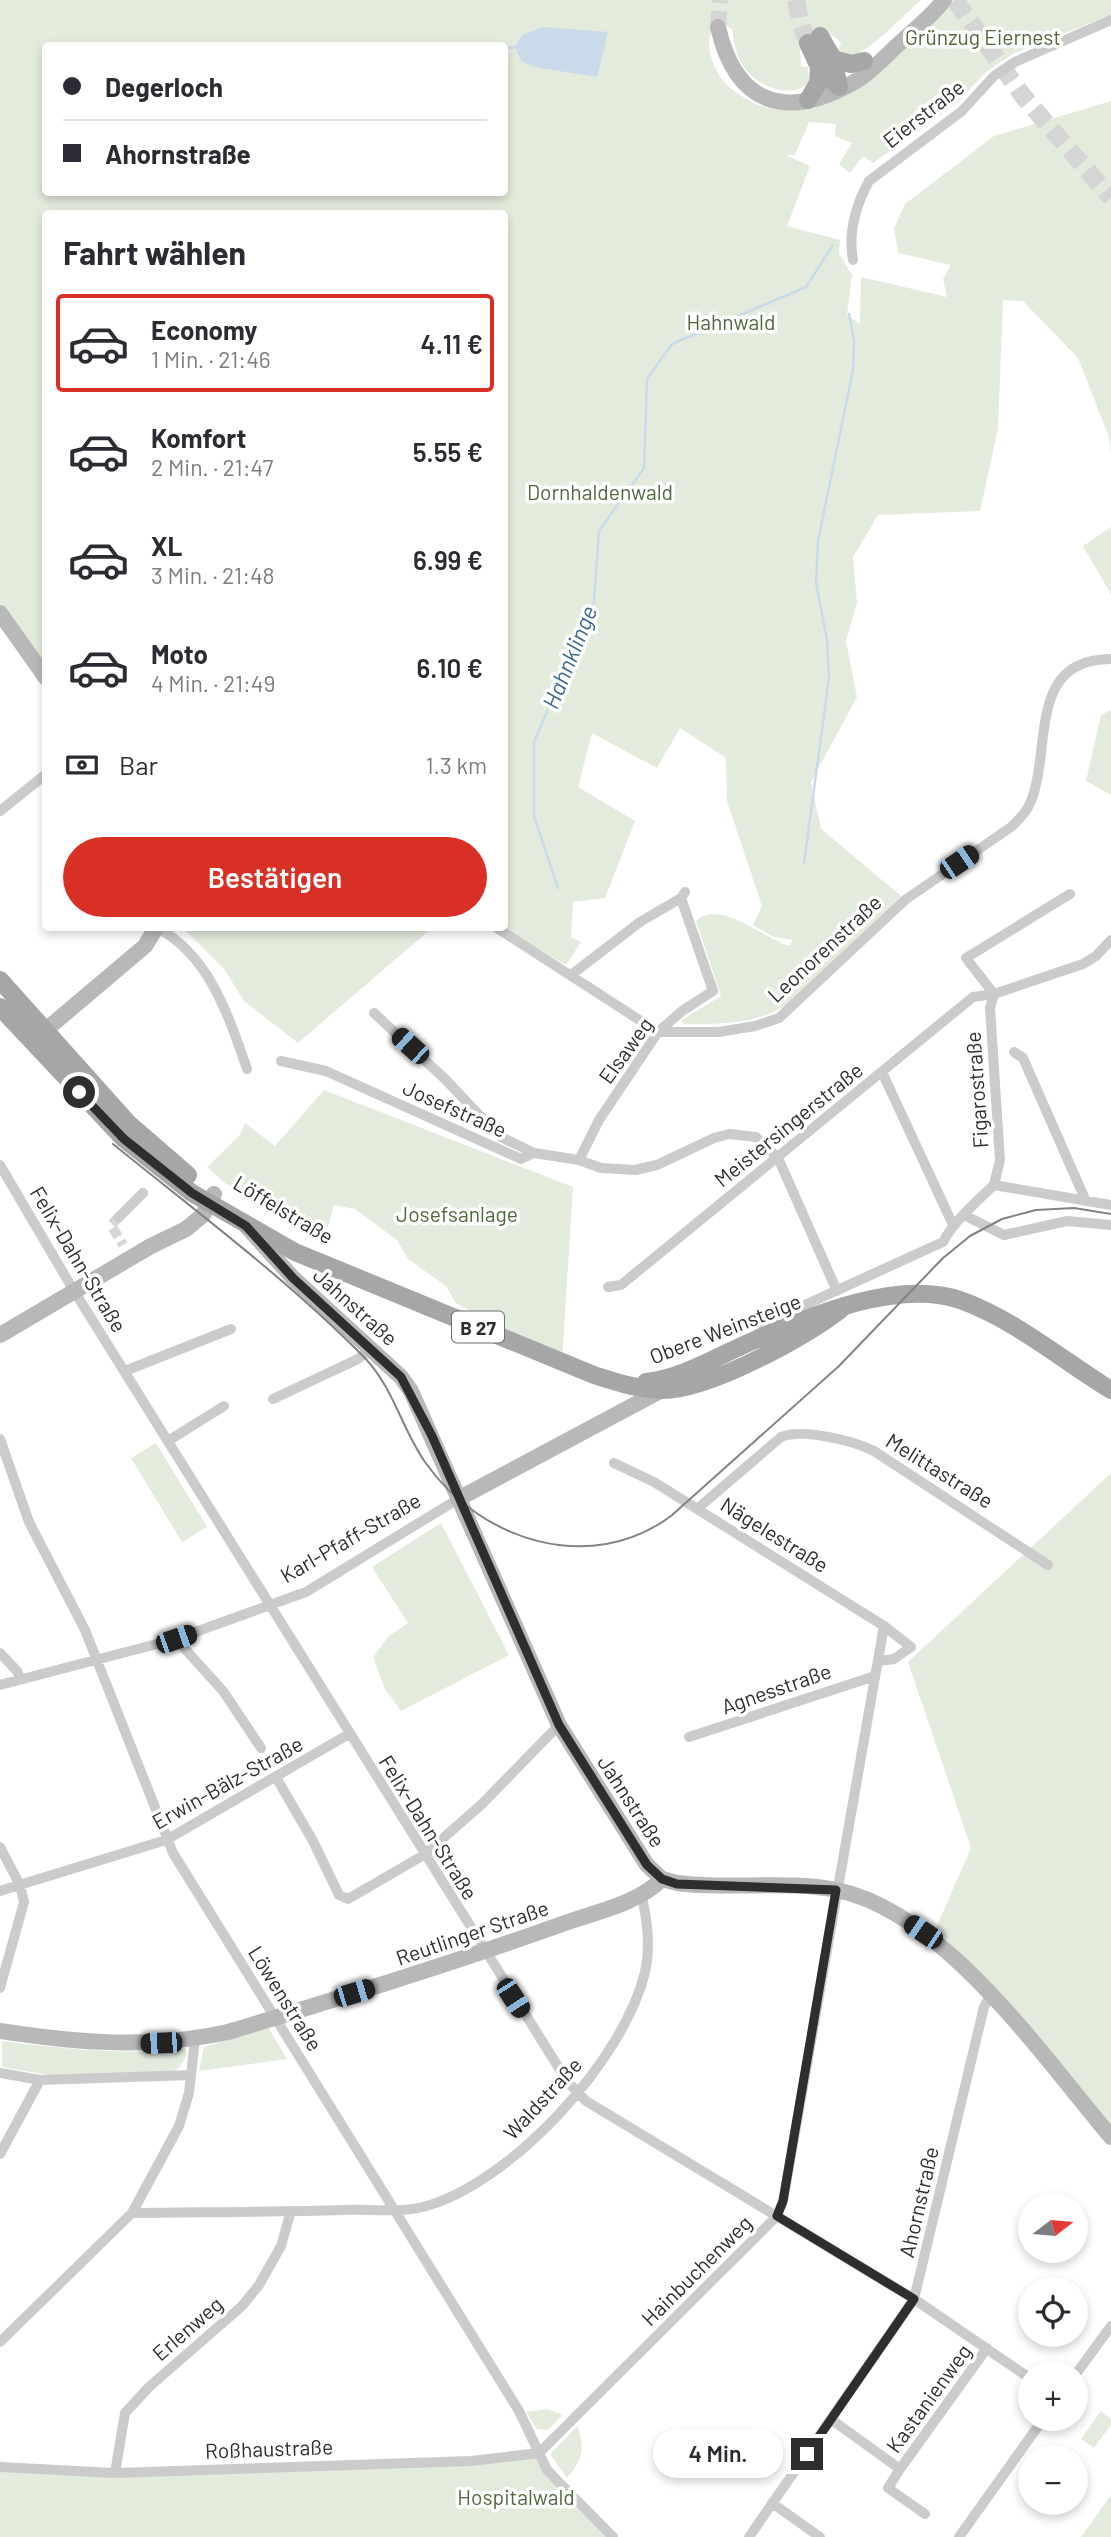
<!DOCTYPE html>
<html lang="de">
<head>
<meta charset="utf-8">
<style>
	:root { --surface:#fff; --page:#f7f7f7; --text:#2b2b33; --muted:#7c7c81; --line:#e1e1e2; --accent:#d93025 }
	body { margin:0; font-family:Barlow,sans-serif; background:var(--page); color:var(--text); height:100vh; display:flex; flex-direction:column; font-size:26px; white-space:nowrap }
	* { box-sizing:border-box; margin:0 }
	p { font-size:23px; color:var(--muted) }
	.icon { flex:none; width:38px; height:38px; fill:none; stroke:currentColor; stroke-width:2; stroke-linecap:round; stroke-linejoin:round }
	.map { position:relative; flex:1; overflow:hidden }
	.details { position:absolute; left:42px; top:210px; width:466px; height:721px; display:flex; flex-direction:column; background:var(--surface); border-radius:7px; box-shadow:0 4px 10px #0003 }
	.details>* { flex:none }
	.guide { position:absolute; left:42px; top:42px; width:466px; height:154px; border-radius:7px; box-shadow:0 4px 10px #0003; display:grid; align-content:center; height:154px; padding:0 21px; background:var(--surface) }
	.needle { width:46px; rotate:74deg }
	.fabs { position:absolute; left:1018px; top:2193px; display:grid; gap:14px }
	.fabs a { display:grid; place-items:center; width:70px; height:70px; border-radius:50%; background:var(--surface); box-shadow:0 4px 10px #0003; font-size:35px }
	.end { position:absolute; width:32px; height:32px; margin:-16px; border:9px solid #2e2e2e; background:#fff; box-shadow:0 0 0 4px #fff }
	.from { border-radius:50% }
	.bubble { position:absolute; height:49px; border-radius:24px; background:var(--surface); box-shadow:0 4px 10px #0003; font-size:23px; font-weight:600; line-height:49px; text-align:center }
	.car { position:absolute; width:21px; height:42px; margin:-21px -10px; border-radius:9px; box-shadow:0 0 5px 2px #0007; background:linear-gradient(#222 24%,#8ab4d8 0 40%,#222 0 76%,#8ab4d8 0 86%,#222 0) }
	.guide b { display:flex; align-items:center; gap:24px; height:66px; font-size:26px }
	.guide b+b { border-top:2px solid var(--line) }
	.guide i { width:18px; height:18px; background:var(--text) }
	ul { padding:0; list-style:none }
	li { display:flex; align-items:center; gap:21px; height:98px; margin:0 14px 10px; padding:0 7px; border:4px solid transparent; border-radius:7px }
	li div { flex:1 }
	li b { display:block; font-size:26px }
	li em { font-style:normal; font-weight:600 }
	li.active { border-color:var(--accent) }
	li>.icon { width:63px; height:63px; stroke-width:1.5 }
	h2 { padding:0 21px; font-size:32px; line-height:84px }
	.pay { display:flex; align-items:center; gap:18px; height:77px; padding:0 21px; font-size:26px }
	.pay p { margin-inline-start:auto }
	.cta { display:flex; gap:14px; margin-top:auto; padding:14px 21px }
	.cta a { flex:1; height:80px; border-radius:42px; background:var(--accent); color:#fff; font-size:28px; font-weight:600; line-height:80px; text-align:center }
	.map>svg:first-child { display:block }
	.green { fill:#e3ebdc; fill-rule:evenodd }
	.water { fill:#c9daeb }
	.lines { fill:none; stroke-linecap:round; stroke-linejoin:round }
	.stream { stroke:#c9daeb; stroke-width:2.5 }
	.street-tunnel { stroke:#d5d5d5; stroke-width:10; stroke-dasharray:10 5; stroke-linecap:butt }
	.secondary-tunnel { stroke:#d5d5d5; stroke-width:16; stroke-dasharray:16 8; stroke-linecap:butt }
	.primary-tunnel { stroke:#d5d5d5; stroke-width:18; stroke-dasharray:18 9; stroke-linecap:butt }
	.street { stroke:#cbcbcb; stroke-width:10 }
	.secondary { stroke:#b8b8b8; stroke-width:16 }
	.primary { stroke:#a6a6a6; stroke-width:18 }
	.tram { stroke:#838383; stroke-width:2 }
	.route { stroke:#2e2e2e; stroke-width:9 }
	.labels { text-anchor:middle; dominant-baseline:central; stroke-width:7; stroke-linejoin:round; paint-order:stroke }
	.shield { fill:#fff; stroke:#6d6d6d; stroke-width:2 }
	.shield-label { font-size:19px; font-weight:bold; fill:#2e2e2e }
	.park-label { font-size:21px; fill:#4d693c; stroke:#fff }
	.street-label { font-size:21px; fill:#2e2e2e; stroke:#fff }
	.water-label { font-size:23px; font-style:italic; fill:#3e678e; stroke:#fff }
</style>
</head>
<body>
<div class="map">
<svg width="1111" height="2537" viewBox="0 0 1111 2537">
	<rect width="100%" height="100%" fill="#fff"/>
	<!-- green -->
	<path class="green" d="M0,0H921C902,16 868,56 843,58L837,51L841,44C831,27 817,38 803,46L800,51L801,66L808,67L809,82C791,101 755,85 743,66C736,55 734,42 732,29L723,24L713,28C704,44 712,64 721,78C726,86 741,96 750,101C818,140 907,43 953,0H1111V15L1014,53L985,73L957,103L873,163L863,156L850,173L839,164L852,143L835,136L836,124L809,122L795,155H785L810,166L787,226L840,240L839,253L852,275L847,315L860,324L861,277L947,297L943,279L951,265L898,253L894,228L905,204L994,136L1111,101V452L1109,437L1078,358L1023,301L1003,300L998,429L980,511L878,515L853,557L857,603L846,641L857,697L811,782L821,829L901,896L788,1004C755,1025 721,1024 683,1024L682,1020L721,996L696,921C719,898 763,938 789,946L793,940L774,937L753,925L762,906L727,801L726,758L680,728L657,768L592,733L578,787L635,821L605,898L573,902L571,937L581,942L566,965L501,928H504V214H46L45,667L0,603ZM46,46H504V192H46Z
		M1111,527V594L1083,546Z
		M1111,710V795L1086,781L1101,715Z
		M183,928H432L298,1043L244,1001L224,969Z
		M324,1090L573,1187L562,1362L456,1303L446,1286L408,1259L397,1240L355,1209L334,1205L324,1241L225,1183L207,1167L239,1136L245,1123L275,1146Z
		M156,1443L207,1527L182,1542L131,1458Z
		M1111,1473V2130L1003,2001L936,1928L971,1848L908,1662Z
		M441,1523L509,1655L401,1711L385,1689L373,1657L388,1637L408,1623L372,1567Z
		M268,2027L287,2059L199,2071L204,2047Z
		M2,2041C64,2049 123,2055 185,2049L187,2055L179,2068L170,2072L48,2075L2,2067Z
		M547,2409L563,2415L548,2430L537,2429L526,2412Z
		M1101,2411L1111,2419V2425L1094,2448L1081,2439Z
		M577,2426C586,2446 582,2462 567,2478L550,2454Z
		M539,2453L613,2537H0V2467L115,2473Z
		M1111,2495V2537H1081Z"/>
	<!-- water -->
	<path class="water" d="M543,27L608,32L597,77L535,67L521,61L515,47L522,35Z"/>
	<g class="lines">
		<!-- stream -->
		<path class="stream" d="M508,48L518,47
			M804,863L829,678L827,640L816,583L818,541L853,370L854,341L849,314
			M558,888L534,816V742L594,602L599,531L644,468L647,379L672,344L806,287L833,245"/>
		<!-- street-tunnel -->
		<path class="street-tunnel" d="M119,1217L111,1225L123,1245"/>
		<!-- secondary-tunnel -->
		<path class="secondary-tunnel" d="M718,27L720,0"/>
		<!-- primary-tunnel -->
		<path class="primary-tunnel" d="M796,0L800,22L808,43
			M955,0L1023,96L1111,198"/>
		<!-- street -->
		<path class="street" d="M853,260C848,233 856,205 869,181L962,111L994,76L1015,62L1111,20
			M0,811L46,774
			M157,928C209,954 229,1017 247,1069
			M497,928L658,1032H719L755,1026L779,1018L905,900L1011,827C1019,819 1027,812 1031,801C1052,748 1027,659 1111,659
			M571,975L640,922L681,898L685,892
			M994,994L990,1008L1000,1160L994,1185
			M994,994L966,958L1070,894
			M374,1013L445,1079L499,1136L534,1153L579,1160L601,1168L635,1170L657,1165L714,1138L729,1134L756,1137L778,1158L837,1291
			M1014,1052L1023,1058L1085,1199
			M281,1061L326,1071L521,1159L534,1153
			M882,1072L953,1225
			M579,1160L599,1120L658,1032L682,1011L713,991L681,898
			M0,1165L71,1286L567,2081L586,2101L914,2299L1031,2379
			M994,1185L1111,1205
			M966,1216L1004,1235L1067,1221L1111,1225
			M119,1217L143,1193
			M608,1287L621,1285L973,997L994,994L1083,964L1096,956L1111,940
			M756,1339L761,1325L943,1242C955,1220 976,1202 994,1185
			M125,1371L231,1329
			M273,1399L358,1359L371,1348
			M0,1439L29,1522L85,1630L173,1853L519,2411L547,2470L613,2537
			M168,1441L224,1406
			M614,1463L654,1482L884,1626L911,1647L894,1659L879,1661
			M697,1509L781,1437C803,1428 854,1441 874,1451L1048,1565
			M176,1639L223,1691L261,1748
			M0,1653L17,1671L20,1679
			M0,1685L176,1639L306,1592L458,1499
			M689,1737L875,1676
			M277,1779L313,1841L339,1895L348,1899L424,1855L482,1804L559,1725
			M0,1847L20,1885L24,1902L0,1988
			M0,1891L166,1840L349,1734
			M0,2073L40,2080L191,2075
			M0,2154L40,2080
			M132,2213C203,2212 274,2212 344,2210C370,2209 398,2213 423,2207C512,2183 624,2060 645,1972C651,1945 647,1919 641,1893
			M0,2342L132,2213L179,2126L189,2093L195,2039
			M1076,2374L1111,2326
			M832,2420L900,2469L888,2488L925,2514
			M539,2453L777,2216L783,2201L884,1626
			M0,2467L115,2473L471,2461L539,2453
			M900,2469L987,2348
			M115,2473L125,2413L149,2387L242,2306L259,2285L281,2246L291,2211
			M772,2503L820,2537
			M749,2537L914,2299L984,2007L990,1996
			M959,2537L1044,2418"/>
		<!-- secondary -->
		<path class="secondary" d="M718,27C736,106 787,121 856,81C873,71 887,54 901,42C916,28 932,16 944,0
			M0,613L46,678
			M35,1039L145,946L156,928
			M247,1227L293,1278L401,1377L411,1391L559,1725L647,1865L662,1879L677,1883C729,1890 785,1880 837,1890C944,1912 1043,2057 1111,2137
			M0,1335L151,1246L186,1229L203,1215L214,1194
			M458,1499L662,1390
			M0,2031C77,2043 151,2049 228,2032C341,1998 454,1963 565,1923C596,1912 639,1903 662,1879"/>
		<!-- primary -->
		<path class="primary" d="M820,36L833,59L839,87
			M808,43L819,67L839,87
			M833,59L851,64L864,61
			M808,100L818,83L819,67
			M0,980L128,1123L188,1175
			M0,1007L124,1139L192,1193L295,1252L594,1375C616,1382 640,1390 663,1390C709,1390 803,1338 840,1310
			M646,1382C684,1378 721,1354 755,1340C812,1315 899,1279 960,1300C1014,1319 1062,1360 1111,1390"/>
		<!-- tram -->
		<path class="tram" d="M113,1144C198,1213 287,1279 364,1357C393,1387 402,1429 425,1462C480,1541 590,1576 671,1516L839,1366L943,1258L970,1236L1002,1219L1036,1210L1074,1208L1111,1214"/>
	</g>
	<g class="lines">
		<!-- route -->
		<path class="route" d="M79,1092L124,1139L192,1193L246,1226L293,1278L401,1377L432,1436L559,1725L647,1865L662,1879L677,1884L836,1890L783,2201L777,2216L914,2299L807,2454"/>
	</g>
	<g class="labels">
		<!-- shield labels -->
		<rect class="shield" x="452" y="1311.5" width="52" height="31" rx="5"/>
		<g class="shield-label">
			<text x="478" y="1327">B 27</text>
		</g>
		<!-- park labels -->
		<g class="park-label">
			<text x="983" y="36">Grünzug Eiernest</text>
			<text x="731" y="321">Hahnwald</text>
			<text x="600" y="491">Dornhaldenwald</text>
			<text x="457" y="1213">Josefsanlage</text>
			<text x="516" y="2496">Hospitalwald</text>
		</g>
		<!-- street labels -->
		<g class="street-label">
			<text transform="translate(923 113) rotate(-38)">Eierstraße</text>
			<text transform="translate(824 948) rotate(-43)">Leonorenstraße</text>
			<text transform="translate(625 1050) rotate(-54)">Elsaweg</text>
			<text transform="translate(976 1090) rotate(-94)">Figarostraße</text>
			<text transform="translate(455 1108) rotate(24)">Josefstraße</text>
			<text transform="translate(788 1124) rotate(-39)">Meistersingerstraße</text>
			<text transform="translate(284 1209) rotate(31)">Löffelstraße</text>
			<text transform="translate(79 1259) rotate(59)">Felix-Dahn-Straße</text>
			<text transform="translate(356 1306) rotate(42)">Jahnstraße</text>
			<text transform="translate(725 1328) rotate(-21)">Obere Weinsteige</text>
			<text transform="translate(940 1470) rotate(32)">Melittastraße</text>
			<text transform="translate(775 1534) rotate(32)">Nägelestraße</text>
			<text transform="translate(350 1537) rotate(-30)">Karl-Pfaff-Straße</text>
			<text transform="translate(776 1688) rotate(-19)">Agnesstraße</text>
			<text transform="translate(227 1782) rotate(-29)">Erwin-Bälz-Straße</text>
			<text transform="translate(632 1801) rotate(57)">Jahnstraße</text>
			<text transform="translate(429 1827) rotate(58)">Felix-Dahn-Straße</text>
			<text transform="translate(472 1932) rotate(-19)">Reutlinger Straße</text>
			<text transform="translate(286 1998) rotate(58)">Löwenstraße</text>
			<text transform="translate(542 2098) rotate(-47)">Waldstraße</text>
			<text transform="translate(918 2202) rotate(-77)">Ahornstraße</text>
			<text transform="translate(696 2270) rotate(-45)">Hainbuchenweg</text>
			<text transform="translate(187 2328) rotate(-41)">Erlenweg</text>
			<text transform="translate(928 2398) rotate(-54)">Kastanienweg</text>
			<text transform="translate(269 2448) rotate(-2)">Roßhaustraße</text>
		</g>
		<!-- water labels -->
		<g class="water-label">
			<text transform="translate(569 657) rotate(-68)">Hahnklinge</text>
		</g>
	</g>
</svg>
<div class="fabs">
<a><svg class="needle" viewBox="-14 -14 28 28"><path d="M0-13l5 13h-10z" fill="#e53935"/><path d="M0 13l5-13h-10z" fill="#7c7c81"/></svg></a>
<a><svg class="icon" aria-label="locate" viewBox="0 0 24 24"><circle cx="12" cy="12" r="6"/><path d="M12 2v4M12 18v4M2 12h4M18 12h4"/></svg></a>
<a>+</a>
<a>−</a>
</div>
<i class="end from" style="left:79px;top:1092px"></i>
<i class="end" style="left:807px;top:2454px"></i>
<div class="bubble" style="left:653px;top:2429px;width:130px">4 Min.</div>
<i class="car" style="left:959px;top:862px;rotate:56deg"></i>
<i class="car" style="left:410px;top:1046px;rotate:312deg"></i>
<i class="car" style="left:176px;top:1639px;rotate:71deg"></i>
<i class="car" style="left:923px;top:1932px;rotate:304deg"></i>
<i class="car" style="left:354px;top:1993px;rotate:73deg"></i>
<i class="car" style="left:513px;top:1998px;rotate:147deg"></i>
<i class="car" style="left:161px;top:2043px;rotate:268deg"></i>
<div class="guide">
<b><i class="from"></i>Degerloch</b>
<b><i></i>Ahornstraße</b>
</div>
<section class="details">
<h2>Fahrt wählen</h2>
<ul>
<li class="active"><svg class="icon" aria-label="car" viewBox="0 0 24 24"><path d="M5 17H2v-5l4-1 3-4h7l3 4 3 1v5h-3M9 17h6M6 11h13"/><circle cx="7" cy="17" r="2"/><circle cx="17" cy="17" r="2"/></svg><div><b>Economy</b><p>1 Min. · 21:46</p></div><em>4.11 €</em></li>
<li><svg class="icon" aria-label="car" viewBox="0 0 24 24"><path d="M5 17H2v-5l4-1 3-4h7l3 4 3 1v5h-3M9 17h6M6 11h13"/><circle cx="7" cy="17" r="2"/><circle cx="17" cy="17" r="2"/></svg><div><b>Komfort</b><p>2 Min. · 21:47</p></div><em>5.55 €</em></li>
<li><svg class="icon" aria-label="car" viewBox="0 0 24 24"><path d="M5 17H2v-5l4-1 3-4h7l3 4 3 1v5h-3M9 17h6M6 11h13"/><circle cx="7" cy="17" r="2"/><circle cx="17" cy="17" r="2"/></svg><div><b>XL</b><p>3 Min. · 21:48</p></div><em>6.99 €</em></li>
<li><svg class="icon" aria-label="car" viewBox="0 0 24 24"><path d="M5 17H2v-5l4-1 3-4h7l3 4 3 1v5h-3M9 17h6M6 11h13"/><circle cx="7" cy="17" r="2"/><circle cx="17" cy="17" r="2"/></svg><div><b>Moto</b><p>4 Min. · 21:49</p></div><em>6.10 €</em></li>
</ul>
<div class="pay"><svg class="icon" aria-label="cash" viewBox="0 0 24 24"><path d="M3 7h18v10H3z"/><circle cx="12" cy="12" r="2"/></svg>Bar<p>1.3 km</p></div>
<div class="cta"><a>Bestätigen</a></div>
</section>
</div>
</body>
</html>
